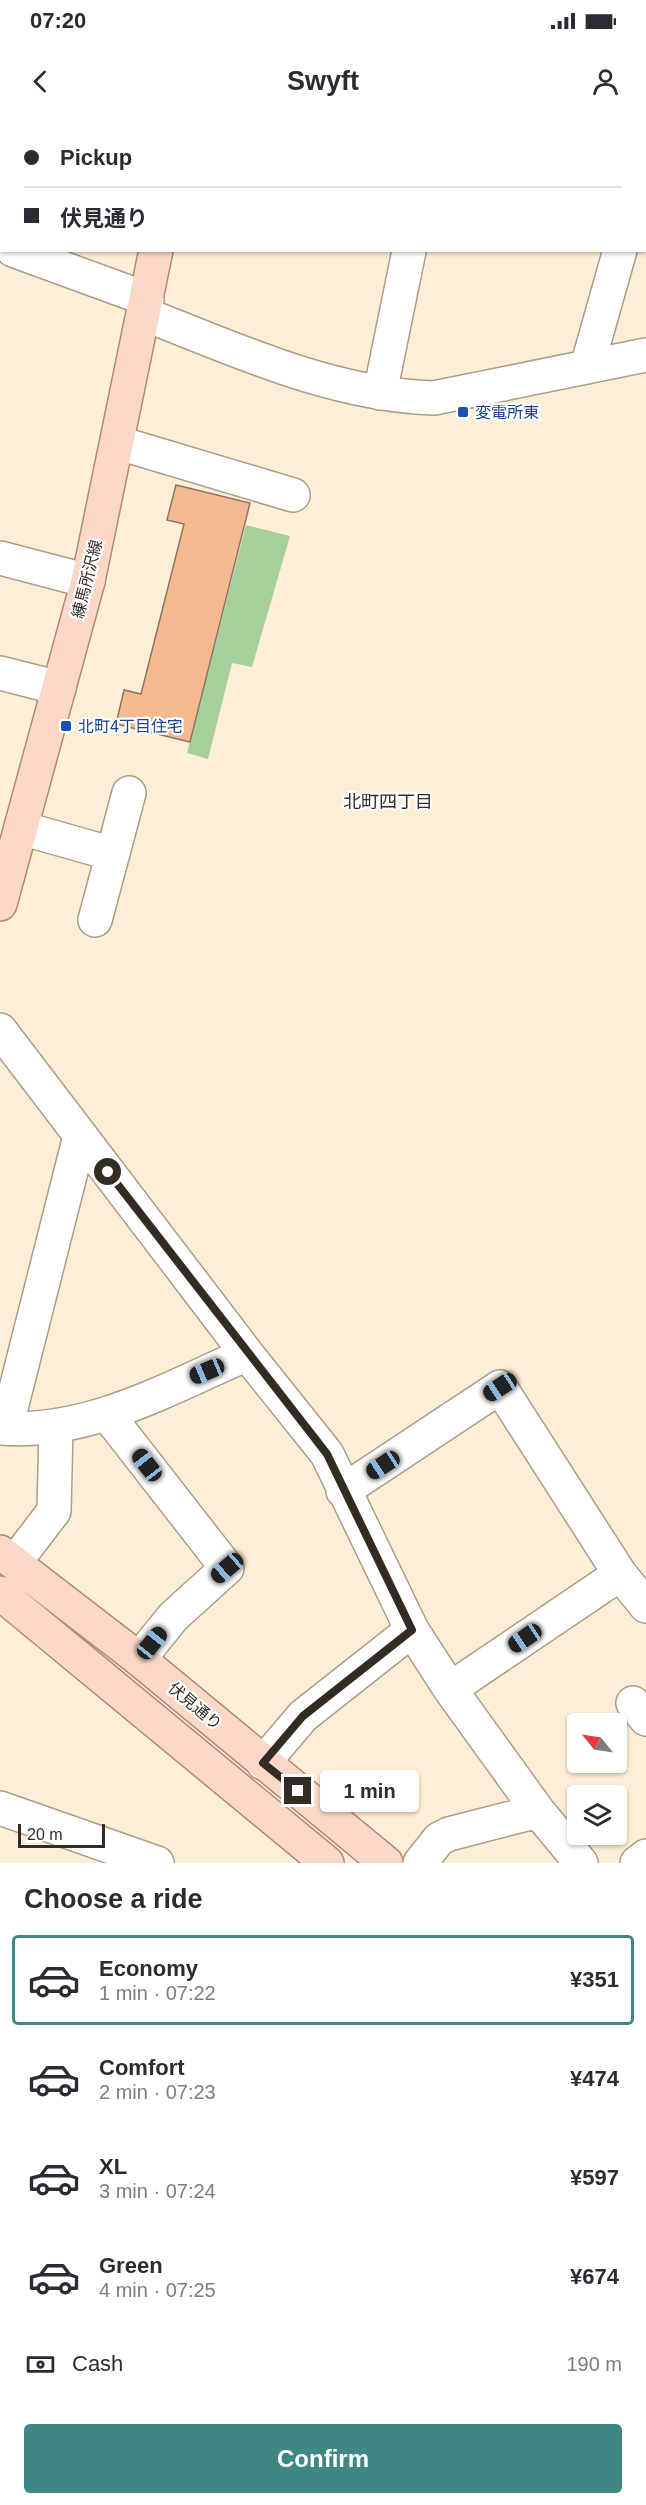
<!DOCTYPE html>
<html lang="en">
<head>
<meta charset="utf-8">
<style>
	:root { --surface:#fff; --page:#f2f2f3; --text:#2b2b33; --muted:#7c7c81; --line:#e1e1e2; --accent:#3e8785 }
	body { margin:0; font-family:Helvetica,"Noto Sans JP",sans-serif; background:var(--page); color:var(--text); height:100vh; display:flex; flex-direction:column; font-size:22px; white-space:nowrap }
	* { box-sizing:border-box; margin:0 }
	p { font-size:20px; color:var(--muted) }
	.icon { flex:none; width:33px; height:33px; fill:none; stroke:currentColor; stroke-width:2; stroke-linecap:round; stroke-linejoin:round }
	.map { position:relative; height:1743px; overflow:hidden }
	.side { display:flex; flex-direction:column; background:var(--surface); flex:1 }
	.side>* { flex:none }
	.hud { position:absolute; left:0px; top:0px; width:646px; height:132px; box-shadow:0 2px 4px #0004; display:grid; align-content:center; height:132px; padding:0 24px; background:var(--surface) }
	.needle { width:39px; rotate:300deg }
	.controls { position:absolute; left:567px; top:1593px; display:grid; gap:12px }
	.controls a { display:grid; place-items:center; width:60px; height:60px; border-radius:6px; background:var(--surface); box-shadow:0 2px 4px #0004; font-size:30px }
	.scale { position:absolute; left:18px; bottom:15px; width:87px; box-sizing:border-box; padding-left:6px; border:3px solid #322c23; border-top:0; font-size:16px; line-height:21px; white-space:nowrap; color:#322c23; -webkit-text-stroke:4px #fff; paint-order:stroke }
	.end { position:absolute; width:27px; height:27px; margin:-14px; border:8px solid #322c23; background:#fff; box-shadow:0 0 0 3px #fff }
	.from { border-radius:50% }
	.bubble { position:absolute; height:42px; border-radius:6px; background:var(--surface); box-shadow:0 2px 4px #0004; font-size:20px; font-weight:700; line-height:42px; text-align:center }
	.car { position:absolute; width:18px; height:36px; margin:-18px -9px; border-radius:8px; box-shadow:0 0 4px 2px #0007; background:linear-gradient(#222 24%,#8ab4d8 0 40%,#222 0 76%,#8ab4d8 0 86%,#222 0) }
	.hud b { display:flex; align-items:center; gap:21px; height:57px; font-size:22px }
	.hud b+b { border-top:2px solid var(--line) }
	.hud i { width:15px; height:15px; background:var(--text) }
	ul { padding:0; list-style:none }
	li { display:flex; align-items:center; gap:18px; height:90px; margin:0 12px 9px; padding:0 12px; border:3px solid transparent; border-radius:6px }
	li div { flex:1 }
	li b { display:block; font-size:22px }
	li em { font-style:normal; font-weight:700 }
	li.current { border-color:var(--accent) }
	li>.icon { width:54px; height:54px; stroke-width:1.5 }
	h2 { padding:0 24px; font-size:27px; line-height:72px }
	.pay { display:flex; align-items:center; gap:15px; height:66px; padding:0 24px; font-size:22px }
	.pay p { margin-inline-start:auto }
	.button { display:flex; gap:12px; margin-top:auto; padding:12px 24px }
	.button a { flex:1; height:69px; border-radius:6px; background:var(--accent); color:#fff; font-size:24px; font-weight:700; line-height:69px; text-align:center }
	.status { display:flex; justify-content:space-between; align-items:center; height:42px; padding:0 30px; background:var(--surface); direction:ltr }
	.status svg { height:16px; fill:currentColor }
	header { display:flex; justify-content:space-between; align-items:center; height:78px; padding:0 24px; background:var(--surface); font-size:27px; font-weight:700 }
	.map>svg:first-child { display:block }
	.green { fill:#a6cf99 }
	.building { fill:#f5b991; stroke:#8c7668; stroke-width:1.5 }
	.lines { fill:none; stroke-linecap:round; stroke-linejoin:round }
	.minor-casing { stroke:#ab9d88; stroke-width:36 }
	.major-casing { stroke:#b28a75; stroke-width:36 }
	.minor { stroke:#fff; stroke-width:33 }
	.major { stroke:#fad7c7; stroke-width:33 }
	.route { stroke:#322c23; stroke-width:8 }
	.transit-dot { fill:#1a4fb4; stroke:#fff; stroke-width:2 }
	.labels { text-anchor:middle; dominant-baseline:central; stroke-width:4.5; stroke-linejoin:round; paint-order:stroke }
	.transit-label { font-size:16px; fill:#164399; stroke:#fff; text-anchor:start }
	.street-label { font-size:16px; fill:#322c23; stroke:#fff }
	.neighbourhood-label { font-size:18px; fill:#322c23; stroke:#fff }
</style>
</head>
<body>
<div class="status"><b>07:20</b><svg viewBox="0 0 49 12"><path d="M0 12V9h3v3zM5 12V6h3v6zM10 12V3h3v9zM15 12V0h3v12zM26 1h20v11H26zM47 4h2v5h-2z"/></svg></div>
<header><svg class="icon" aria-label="back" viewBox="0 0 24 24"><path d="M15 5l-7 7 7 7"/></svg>Swyft<svg class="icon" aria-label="person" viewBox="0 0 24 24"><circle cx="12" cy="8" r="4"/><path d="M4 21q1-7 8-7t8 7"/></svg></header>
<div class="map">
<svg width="646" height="1743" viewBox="0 0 646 1743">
	<rect width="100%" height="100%" fill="#fdeed7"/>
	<!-- green -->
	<path class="green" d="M246,405L290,416L252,547L232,543L208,639L187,633Z"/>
	<!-- building -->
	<path class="building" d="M176,365L250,383L190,622L116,604L124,570L141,574L184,404L167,400Z"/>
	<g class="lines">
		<defs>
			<path id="minor" d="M645,61H646
				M13,130L147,179
				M144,194C236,230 333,275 434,278L646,235
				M587,247L620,130
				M380,273L409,131
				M119,323L293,375
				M0,438L88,461
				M0,553L59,568
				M21,708L113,734
				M95,800L129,673
				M0,910L247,1234L327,1334L412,1510L450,1569L538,1691L581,1743
				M107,1294L227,1448L173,1497L139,1539
				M0,1308C88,1315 169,1268 247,1234
				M6,1308L80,1016
				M343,1371L500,1267L620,1454L646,1486
				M15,1442L54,1391L56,1307
				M450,1569L620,1454
				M633,1583L646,1599
				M263,1643L303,1596L412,1510
				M0,1688L157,1743
				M420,1743L439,1719L449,1714L538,1691
				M637,1743L646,1736"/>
			<path id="major" d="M184,2V0
				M0,784L88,461L156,130
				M0,1432L139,1539L386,1743
				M0,1473L327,1743"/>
		</defs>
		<!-- minor casing -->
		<use href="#minor" class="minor-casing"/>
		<!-- major casing -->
		<use href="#major" class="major-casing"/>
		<!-- minor -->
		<use href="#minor" class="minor"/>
		<!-- major -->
		<use href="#major" class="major"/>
	</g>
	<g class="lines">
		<!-- route -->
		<path class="route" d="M108,1052L327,1334L412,1510L303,1596L263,1643L298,1671"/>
	</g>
	<!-- markers -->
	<g class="transit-dot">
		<rect x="457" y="286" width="12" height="12" rx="3"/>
		<rect x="60" y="600" width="12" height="12" rx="3"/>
	</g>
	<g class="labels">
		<!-- transit labels -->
		<g class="transit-label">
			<text x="475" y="292">変電所東</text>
			<text x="78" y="606">北町4丁目住宅</text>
		</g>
		<!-- street labels -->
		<g class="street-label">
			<text transform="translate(87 459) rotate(-76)">練馬所沢線</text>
			<text transform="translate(195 1586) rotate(40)">伏見通り</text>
		</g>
		<!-- neighbourhood labels -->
		<g class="neighbourhood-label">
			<text x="388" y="682">北町四丁目</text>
		</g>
	</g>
</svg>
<div class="controls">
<a><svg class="needle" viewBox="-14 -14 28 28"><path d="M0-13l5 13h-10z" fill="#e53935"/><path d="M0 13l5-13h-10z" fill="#7c7c81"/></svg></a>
<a><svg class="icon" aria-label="layers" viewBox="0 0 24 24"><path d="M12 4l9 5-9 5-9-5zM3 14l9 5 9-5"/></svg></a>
</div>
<div class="scale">20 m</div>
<i class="end from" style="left:108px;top:1052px"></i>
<i class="end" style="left:298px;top:1671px"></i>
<div class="bubble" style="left:320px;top:1650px;width:99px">1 min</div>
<i class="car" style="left:207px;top:1251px;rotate:247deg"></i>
<i class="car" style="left:500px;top:1267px;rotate:237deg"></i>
<i class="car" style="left:147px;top:1345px;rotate:322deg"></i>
<i class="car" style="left:383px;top:1345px;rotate:237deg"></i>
<i class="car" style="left:227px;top:1448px;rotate:229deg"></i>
<i class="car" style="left:525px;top:1518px;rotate:236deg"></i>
<i class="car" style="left:152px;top:1523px;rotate:39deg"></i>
<div class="hud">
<b><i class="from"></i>Pickup</b>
<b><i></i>伏見通り</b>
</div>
</div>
<section class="side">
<h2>Choose a ride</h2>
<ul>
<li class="current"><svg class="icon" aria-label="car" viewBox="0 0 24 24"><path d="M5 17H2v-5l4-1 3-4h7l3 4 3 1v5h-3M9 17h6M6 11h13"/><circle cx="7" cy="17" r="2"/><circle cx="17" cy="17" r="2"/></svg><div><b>Economy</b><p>1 min · 07:22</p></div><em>¥351</em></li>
<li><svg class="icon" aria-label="car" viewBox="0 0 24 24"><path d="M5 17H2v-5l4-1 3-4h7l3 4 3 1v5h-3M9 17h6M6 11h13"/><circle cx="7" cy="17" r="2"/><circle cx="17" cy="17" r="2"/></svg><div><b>Comfort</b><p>2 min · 07:23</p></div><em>¥474</em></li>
<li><svg class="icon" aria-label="car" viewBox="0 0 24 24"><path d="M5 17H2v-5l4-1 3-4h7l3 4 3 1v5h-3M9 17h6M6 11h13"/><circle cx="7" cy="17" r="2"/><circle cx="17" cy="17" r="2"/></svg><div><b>XL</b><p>3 min · 07:24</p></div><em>¥597</em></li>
<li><svg class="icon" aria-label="car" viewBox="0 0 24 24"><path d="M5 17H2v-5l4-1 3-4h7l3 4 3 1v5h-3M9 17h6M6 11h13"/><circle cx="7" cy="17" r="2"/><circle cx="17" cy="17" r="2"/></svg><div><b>Green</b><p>4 min · 07:25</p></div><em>¥674</em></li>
</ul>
<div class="pay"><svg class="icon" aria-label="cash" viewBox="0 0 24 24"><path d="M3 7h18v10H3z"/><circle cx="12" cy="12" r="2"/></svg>Cash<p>190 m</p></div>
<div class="button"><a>Confirm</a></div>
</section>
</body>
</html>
